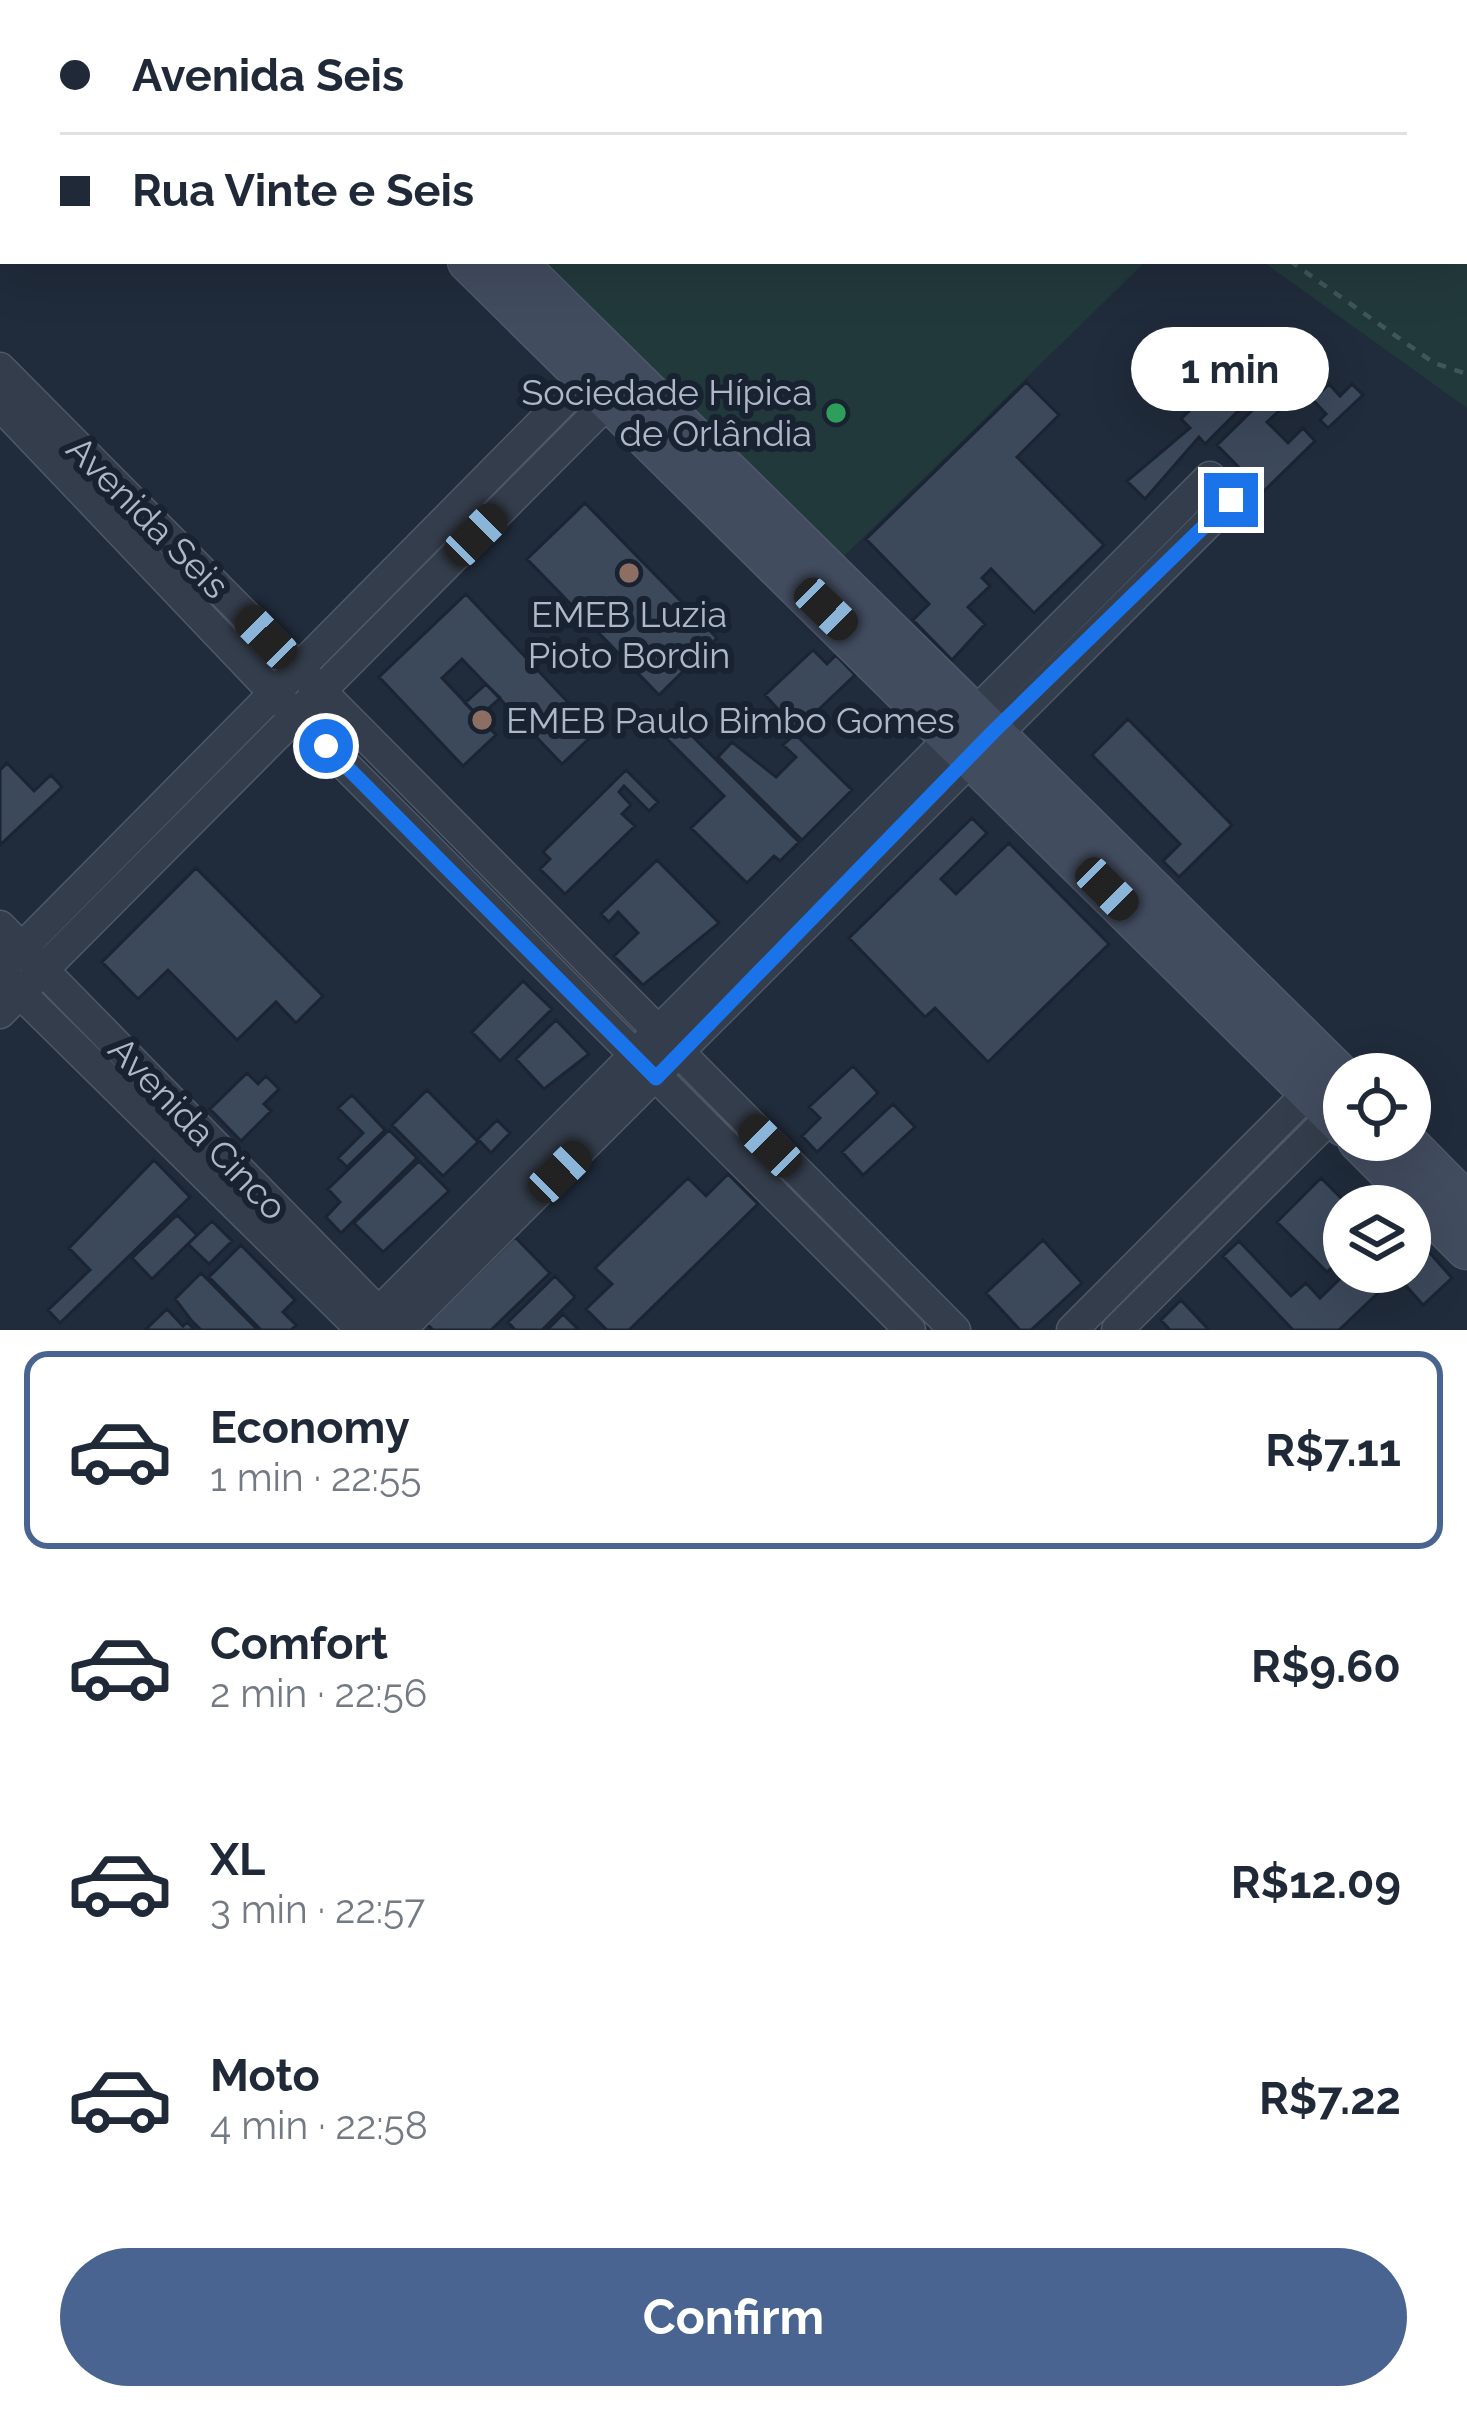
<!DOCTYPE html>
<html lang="en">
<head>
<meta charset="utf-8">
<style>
	:root { --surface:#fff; --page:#f2f2f3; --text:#1f2937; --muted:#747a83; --line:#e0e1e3; --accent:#496491 }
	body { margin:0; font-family:Raleway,sans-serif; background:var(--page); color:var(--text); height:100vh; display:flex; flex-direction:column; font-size:45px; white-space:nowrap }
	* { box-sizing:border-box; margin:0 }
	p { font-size:39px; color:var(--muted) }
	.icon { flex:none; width:66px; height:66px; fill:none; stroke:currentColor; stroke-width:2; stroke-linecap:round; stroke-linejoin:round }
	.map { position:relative; height:1330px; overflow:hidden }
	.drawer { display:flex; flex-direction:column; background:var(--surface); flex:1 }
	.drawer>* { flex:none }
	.banner { position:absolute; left:0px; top:0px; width:1467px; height:264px; box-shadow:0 12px 48px #0002; display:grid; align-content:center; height:264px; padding:0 60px; background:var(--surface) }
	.controls { position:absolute; left:1323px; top:1053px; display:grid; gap:24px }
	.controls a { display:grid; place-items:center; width:108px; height:108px; border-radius:50%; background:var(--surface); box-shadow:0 12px 48px #0002; font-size:60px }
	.end { position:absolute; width:54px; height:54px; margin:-27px; border:15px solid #1a73e8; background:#fff; box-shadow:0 0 0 6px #fff }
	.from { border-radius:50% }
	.bubble { position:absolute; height:84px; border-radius:42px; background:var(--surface); box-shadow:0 12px 48px #0002; font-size:39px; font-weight:700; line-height:84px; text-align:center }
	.car { position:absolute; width:36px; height:72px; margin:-36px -18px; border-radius:15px; box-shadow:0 0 9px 3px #0007; background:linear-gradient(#222 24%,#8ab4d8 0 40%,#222 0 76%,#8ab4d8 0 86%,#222 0) }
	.banner b { display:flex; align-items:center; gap:42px; height:114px; font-size:45px }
	.banner b+b { border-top:3px solid var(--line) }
	.banner i { width:30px; height:30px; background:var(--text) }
	ul { padding:21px 0 0; list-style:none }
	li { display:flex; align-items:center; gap:36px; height:198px; margin:0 24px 18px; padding:0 36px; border:6px solid transparent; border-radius:24px }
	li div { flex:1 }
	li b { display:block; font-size:45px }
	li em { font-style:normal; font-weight:700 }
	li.on { border-color:var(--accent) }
	li>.icon { width:108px; height:108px; stroke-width:1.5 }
	.cta { display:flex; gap:24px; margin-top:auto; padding:24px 60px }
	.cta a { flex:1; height:138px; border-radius:72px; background:var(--accent); color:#fff; font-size:48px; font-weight:700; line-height:138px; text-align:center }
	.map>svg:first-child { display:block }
	.green { fill:#22393c }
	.building { fill:#3c495b; stroke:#1b2432; stroke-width:3 }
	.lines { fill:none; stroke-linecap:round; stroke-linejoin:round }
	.street-casing { stroke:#4f5866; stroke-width:33 }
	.secondary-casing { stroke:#4f5866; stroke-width:45 }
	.path { stroke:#405659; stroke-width:4.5; stroke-dasharray:9 9; stroke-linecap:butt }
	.street { stroke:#343d4b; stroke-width:30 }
	.secondary { stroke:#424c5f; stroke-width:42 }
	.route { stroke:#1a73e8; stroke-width:15 }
	.leisure-dot { fill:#2e9e5b; stroke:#192230; stroke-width:4.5 }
	.education-dot { fill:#8d6e63; stroke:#192230; stroke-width:4.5 }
	.labels { text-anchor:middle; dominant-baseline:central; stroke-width:12; stroke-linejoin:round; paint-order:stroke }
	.poi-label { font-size:36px; fill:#afb8c8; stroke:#192230; text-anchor:end }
	.street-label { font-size:36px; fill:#afb8c8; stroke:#192230 }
</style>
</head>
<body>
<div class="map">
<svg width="1467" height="1330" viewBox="0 0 1467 1330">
	<rect width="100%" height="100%" fill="#202b3b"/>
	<!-- green -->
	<path class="green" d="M584,0H1467V408L1262,261H1464V3H581Z
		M526,261H1146L835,565Z"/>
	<!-- building -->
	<path class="building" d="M608,0H667L670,3H604Z
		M1217,342L1251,376L1238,389L1249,400L1205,444L1199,437L1145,499L1127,481L1190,428L1181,419L1206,394L1185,373Z
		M1026,382L1059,415L1017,457L1104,545L1034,613L991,569L982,578L990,586L968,607L985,624L952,660L913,620L929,604L866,539Z
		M1329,384L1340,396L1352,384L1363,395L1328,428L1320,420L1326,414L1313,400Z
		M1268,395L1281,409L1267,422L1288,443L1303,428L1315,441L1263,492L1217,445Z
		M585,503L717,638L659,695L527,559Z
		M466,594L596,732L562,764L462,659L442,678L496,735L463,766L379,677Z
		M813,650L827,664L836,655L855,675L797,730L765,695Z
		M486,684L500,698L479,717L465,703Z
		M675,719L799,842L780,861L774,856L747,883L691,828L724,796L661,733Z
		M1128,719L1232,825L1179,877L1163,861L1180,844L1092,755Z
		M795,734L852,790L802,840L718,757L732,742L776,777L796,757L783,745Z
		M7,763L34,791L51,775L62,787L0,845V770Z
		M626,770L658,802L649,811L624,786L619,792L631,805L622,814L635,826L565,894L540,869L550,859L543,852Z
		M972,818L987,833L941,879L956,894L1009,843L1109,944L988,1062L935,1008L925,1017L849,938Z
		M657,860L719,923L643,985L614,956L638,933L618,912L609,922L601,914Z
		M196,868L323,996L296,1023L276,1002L237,1040L168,970L138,999L102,962Z
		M523,981L552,1009L500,1061L472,1032Z
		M556,1020L589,1054L544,1089L516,1059Z
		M853,1066L878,1093L817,1152L802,1136L820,1118L809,1107Z
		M247,1073L258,1084L266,1076L279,1089L264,1104L271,1111L241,1141L210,1109Z
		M427,1090L478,1142L443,1176L392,1125Z
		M352,1095L385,1130L347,1167L338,1158L363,1133L338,1108Z
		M893,1104L915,1127L863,1175L842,1152Z
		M497,1120L510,1133L491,1153L478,1139Z
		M389,1130L417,1158L341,1233L326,1217L340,1202L328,1189Z
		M154,1160L190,1197L60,1323L48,1310L90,1270L69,1248Z
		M419,1161L449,1191L383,1252L354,1223Z
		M728,1174L758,1204L629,1330H607L586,1309L612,1284L595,1268L688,1178L706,1196Z
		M1321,1178L1349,1206H1344V1256L1327,1272L1277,1222Z
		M177,1215L197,1235L152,1279L132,1258Z
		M212,1221L232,1241L209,1264L188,1244Z
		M515,1237L550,1273L491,1330H433L427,1324Z
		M1043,1240L1082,1283L1031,1330H1020L986,1293Z
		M1239,1241L1291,1296L1306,1283L1320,1298L1347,1272H1400L1339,1330H1293L1223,1256Z
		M241,1245L295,1300L283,1312L296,1325L291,1330H261L209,1277Z
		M1429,1252L1452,1278L1423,1305L1400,1279Z
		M201,1273L258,1330H201L191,1320L175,1299Z
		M555,1276L575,1297L542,1330H515L508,1322Z
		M1181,1300L1209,1330H1170L1161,1320Z
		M167,1309L183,1326L187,1322L195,1330H145Z
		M563,1314L579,1330H547Z"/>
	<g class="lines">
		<defs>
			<path id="street" d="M297,3L300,0
				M0,368L955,1330
				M0,405L296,716L910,1330
				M0,926L395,1329
				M0,970L600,364
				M8,981L362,1330
				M0,1013L622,388
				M361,1330L1210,477
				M400,1330L1231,500
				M1072,1330L1324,1077
				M1117,1330L1344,1104"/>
			<path id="secondary" d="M205,0L208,3
				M248,0L251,3
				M469,261L1344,1125
				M513,261L1344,1080
				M1359,1140L1467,1248
				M1403,1140L1467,1205"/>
		</defs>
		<!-- street casing -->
		<use href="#street" class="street-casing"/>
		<!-- secondary casing -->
		<use href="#secondary" class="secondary-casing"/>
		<!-- path -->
		<path class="path" d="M1046,0L1049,3
			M1290,261L1434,363L1467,374"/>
		<!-- street -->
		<use href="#street" class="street"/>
		<!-- secondary -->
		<use href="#secondary" class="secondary"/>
	</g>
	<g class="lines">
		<!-- route -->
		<path class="route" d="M326,746L656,1078L993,732L1231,500"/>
	</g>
	<!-- markers -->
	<circle class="leisure-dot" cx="836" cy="413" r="12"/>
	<g class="education-dot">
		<circle cx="629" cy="573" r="12"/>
		<circle cx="482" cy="720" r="12"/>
	</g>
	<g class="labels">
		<!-- poi labels -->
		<g class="poi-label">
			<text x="812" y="392">Sociedade Hípica<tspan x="812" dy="41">de Orlândia</tspan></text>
			<text x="629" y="614" text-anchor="middle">EMEB Luzia<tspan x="629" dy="41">Pioto Bordin</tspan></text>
			<text x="506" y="720" text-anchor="start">EMEB Paulo Bimbo Gomes</text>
		</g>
		<!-- street labels -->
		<g class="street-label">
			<text transform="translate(148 517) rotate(45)">Avenida Seis</text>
			<text transform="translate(198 1128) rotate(46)">Avenida Cinco</text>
		</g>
	</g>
</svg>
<div class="controls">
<a><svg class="icon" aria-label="locate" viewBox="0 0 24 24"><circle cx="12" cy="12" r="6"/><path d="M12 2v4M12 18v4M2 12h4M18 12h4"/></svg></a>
<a><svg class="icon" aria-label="layers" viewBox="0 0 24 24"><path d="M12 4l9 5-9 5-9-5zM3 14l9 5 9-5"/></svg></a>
</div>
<i class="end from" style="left:326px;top:746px"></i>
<i class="end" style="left:1231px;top:500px"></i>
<div class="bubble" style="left:1131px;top:327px;width:198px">1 min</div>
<i class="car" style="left:476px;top:535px;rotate:45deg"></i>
<i class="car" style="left:826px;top:609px;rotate:134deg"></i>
<i class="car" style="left:266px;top:637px;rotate:316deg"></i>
<i class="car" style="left:1107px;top:889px;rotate:135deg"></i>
<i class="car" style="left:770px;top:1146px;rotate:315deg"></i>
<i class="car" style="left:560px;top:1172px;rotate:46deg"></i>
<div class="banner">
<b><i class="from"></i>Avenida Seis</b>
<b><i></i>Rua Vinte e Seis</b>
</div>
</div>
<section class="drawer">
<ul>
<li class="on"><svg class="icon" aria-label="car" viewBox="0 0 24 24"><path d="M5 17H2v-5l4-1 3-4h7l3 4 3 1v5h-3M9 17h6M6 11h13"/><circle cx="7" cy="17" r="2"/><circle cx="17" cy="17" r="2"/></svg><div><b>Economy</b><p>1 min · 22:55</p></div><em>R$7.11</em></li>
<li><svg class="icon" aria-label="car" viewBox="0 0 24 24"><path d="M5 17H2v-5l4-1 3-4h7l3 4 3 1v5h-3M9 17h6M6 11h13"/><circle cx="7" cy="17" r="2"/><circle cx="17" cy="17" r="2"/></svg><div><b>Comfort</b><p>2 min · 22:56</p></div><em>R$9.60</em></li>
<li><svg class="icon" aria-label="car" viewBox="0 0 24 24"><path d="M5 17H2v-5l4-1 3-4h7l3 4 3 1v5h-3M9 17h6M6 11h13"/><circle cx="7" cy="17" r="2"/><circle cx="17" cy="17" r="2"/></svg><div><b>XL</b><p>3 min · 22:57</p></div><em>R$12.09</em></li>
<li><svg class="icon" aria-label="car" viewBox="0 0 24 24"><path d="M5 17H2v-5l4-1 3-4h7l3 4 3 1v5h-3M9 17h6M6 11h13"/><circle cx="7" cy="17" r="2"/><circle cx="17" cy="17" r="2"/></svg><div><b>Moto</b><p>4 min · 22:58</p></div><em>R$7.22</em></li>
</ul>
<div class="cta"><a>Confirm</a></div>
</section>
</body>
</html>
